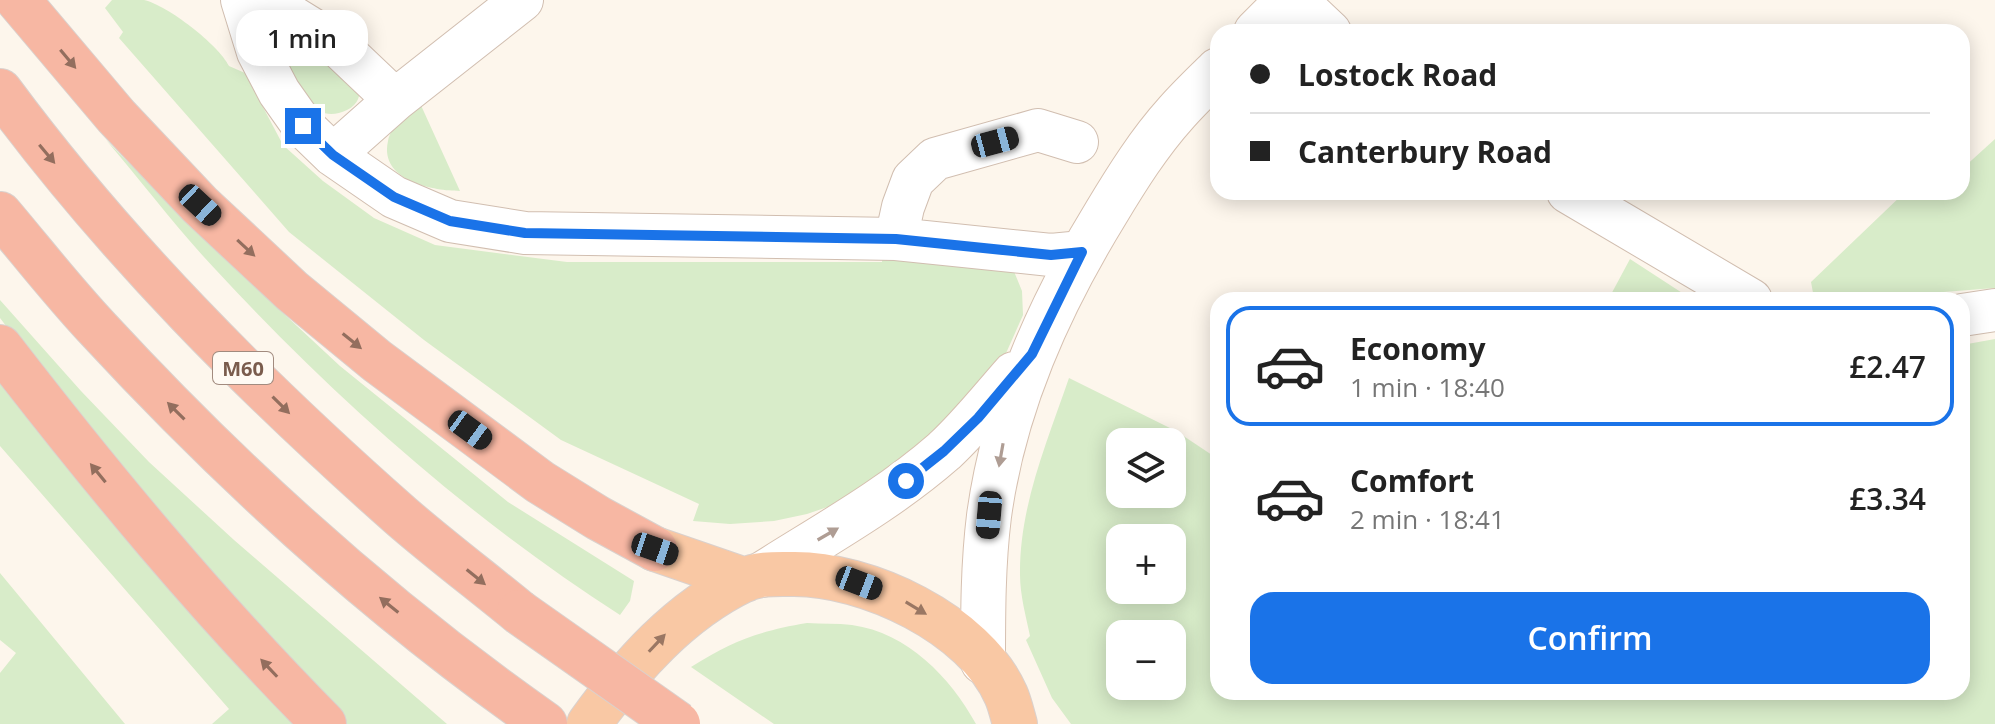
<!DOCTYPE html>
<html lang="en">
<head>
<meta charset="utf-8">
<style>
	:root { --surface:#fff; --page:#f2f2f2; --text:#222; --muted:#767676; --line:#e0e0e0; --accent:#1a73e8 }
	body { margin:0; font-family:"Open Sans",sans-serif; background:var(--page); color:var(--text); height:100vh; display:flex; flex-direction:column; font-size:30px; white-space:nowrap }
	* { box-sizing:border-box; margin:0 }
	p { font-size:26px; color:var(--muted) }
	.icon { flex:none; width:44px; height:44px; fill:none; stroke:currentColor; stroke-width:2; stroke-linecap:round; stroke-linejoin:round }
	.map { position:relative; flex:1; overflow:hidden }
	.side { position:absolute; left:1210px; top:292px; width:760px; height:408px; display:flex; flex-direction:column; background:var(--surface); border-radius:24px; box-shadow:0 4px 20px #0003 }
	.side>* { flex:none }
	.top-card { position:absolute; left:1210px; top:24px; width:760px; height:176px; border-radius:24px; box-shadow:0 4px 20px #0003; display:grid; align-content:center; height:176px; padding:0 40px; background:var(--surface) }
	.buttons { position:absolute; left:1106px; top:428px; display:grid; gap:16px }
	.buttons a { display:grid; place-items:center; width:80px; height:80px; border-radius:16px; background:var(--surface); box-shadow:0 4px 20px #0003; font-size:40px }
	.end { position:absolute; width:36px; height:36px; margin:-18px; border:10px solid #1a73e8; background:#fff; box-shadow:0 0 0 4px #fff }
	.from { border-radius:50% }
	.bubble { position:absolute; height:56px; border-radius:24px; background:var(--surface); box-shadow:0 4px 20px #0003; font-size:26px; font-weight:600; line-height:56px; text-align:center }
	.car { position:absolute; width:24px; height:48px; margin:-24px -12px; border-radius:10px; box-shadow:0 0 6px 2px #0007; background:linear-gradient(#222 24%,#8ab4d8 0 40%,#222 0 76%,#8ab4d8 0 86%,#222 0) }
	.top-card b { display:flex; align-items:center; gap:28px; height:76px; font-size:30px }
	.top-card b+b { border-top:2px solid var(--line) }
	.top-card i { width:20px; height:20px; background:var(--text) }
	ul { padding:14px 0 0; list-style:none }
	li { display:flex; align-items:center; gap:24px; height:120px; margin:0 16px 12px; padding:0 24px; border:4px solid transparent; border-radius:24px }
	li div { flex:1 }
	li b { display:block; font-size:30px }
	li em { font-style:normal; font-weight:600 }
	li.current { border-color:var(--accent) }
	li>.icon { width:72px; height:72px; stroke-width:1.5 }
	.cta { display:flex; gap:16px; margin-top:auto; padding:16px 40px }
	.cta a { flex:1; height:92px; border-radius:24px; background:var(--accent); color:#fff; font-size:32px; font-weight:600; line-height:92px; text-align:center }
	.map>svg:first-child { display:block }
	.green { fill:#d8ecc9; fill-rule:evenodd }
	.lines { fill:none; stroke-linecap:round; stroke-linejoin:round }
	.minor-casing { stroke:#d1beb0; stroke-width:44 }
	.secondary-casing { stroke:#d6c0b0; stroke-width:46 }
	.trunk-casing { stroke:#dad1cd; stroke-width:46 }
	.motorway-casing { stroke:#dad1cd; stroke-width:46 }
	.minor { stroke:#fff; stroke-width:42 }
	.secondary { stroke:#fff; stroke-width:44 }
	.trunk { stroke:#f9c8a4; stroke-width:44 }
	.motorway { stroke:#f7b7a3; stroke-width:44 }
	.motorway-bridge-casing { stroke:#dad1cd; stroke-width:46; stroke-linecap:butt }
	.motorway-bridge { stroke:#f7b7a3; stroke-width:44 }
	.oneway { fill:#936e5e }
	.oneway2 { fill:#af9d94 }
	.oneway3 { fill:#9a7763 }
	.route { stroke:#1a73e8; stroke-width:10 }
	.labels { text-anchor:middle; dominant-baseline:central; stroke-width:7; stroke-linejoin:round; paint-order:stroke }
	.shield { fill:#fffaf3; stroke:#a28b7f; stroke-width:2 }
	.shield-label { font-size:20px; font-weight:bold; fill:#7a5c4d }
</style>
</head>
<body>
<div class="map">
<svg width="1995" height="724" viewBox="0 0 1995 724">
	<rect width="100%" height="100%" fill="#fdf6ec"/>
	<!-- green -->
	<path class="green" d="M112,0C122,0 134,0 144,0C167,5 219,45 229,66L245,73L283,145L323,181L374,218L435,245L567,262H882L884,239L1013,269L1022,291L1023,315L1003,360L968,410L845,501L807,514L774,521L730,524L693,521L699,504L561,440L424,340L289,232L119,38L123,32L105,8Z
		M281,26L360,84C360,96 359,104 347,110C304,131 282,63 273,34Z
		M419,101L460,191C431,191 379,180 388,141C391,125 408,112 419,101Z
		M1995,139V288L1905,295L1814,298L1811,282L1905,192H1931L1933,194L1936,192H1962V169Z
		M106,140L226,260L340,366L508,502L634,581L630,601L620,615C471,519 336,400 216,270C177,229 143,183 106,140Z
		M1630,259L1693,300H1694H1608Z
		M0,300L81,391L149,462L234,540L447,724H347L224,593L58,394L0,318Z
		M1995,339V724H1071L1052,698L1026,640L1030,636C1026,617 1020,595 1020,575C1019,507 1047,442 1069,378L1176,431L1218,459V692H1962V345ZM1120,442H1172V494H1120ZM1120,538H1172V590H1120ZM1120,634H1172V686H1120Z
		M0,376L302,724H212L229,709L0,446Z
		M0,573L125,724H0V673L16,653L0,640Z
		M807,623C822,624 837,623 852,625C908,633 950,677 976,724H774L691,667C732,641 759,631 807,623Z"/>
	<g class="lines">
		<defs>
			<path id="minor" d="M242,0L258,52L279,92L303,126L333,155L394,197L450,221L525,233L896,239L1051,255L1082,252
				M255,0L294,18L336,44L395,100
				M1296,0L1330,32
				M333,155L395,100L522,0
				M1568,192L1751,300
				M896,239L903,207L913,180L935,159L1038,130L1077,142
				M1962,315L1995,310"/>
			<path id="secondary" d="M1256,32L1288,0
				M761,575C824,535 888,500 944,451C970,427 991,400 1014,374
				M983,662C983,613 983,564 989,516C1004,406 1049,306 1106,213C1127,178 1149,143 1176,113C1189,98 1204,84 1218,70"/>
			<path id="trunk" d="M655,549L745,580
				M589,724C630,667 679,611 744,580C759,573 776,574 792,574C866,573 975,624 1006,695C1010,704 1012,714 1015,724"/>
			<path id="motorway" d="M18,0L116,116L200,205L292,291L377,361L540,482L598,518L655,549
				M0,91C116,248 255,387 401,516C439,549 480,580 519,612
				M0,214C33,253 64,293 99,330C234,476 382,610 545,724
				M0,347C102,479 207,606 324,724"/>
		</defs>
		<!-- minor casing -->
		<use href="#minor" class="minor-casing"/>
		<!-- secondary casing -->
		<use href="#secondary" class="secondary-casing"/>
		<!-- trunk casing -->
		<use href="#trunk" class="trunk-casing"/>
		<!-- motorway casing -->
		<use href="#motorway" class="motorway-casing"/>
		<!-- minor -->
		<use href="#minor" class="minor"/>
		<!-- secondary -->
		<use href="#secondary" class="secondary"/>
		<!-- trunk -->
		<use href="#trunk" class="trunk"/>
		<!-- motorway -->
		<use href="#motorway" class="motorway"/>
		<defs>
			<path id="motorway-bridge" d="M519,612L678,724"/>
		</defs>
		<!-- motorway-bridge casing -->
		<use href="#motorway-bridge" class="motorway-bridge-casing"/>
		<!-- motorway-bridge -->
		<use href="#motorway-bridge" class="motorway-bridge"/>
	</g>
	<!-- one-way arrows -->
	<defs><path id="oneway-solid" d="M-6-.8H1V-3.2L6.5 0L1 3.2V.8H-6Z" transform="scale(2)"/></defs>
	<g class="oneway">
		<use href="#oneway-solid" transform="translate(68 59) rotate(50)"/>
		<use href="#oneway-solid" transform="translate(47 154) rotate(50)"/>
		<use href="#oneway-solid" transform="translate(246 248) rotate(43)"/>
		<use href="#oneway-solid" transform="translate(352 341) rotate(39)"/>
		<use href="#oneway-solid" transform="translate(281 405) rotate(45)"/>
		<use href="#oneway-solid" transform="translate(176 411) rotate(-135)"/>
		<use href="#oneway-solid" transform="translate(98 473) rotate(-129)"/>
		<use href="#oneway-solid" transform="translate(476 577) rotate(39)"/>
		<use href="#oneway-solid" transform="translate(389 605) rotate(-141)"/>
		<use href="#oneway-solid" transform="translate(269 668) rotate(-133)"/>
	</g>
	<g class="oneway2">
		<use href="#oneway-solid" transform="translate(1001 455) rotate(100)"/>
		<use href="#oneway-solid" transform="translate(828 534) rotate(-30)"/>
	</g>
	<g class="oneway3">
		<use href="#oneway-solid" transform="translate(916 608) rotate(31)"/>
		<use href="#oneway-solid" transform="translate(657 643) rotate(-47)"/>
	</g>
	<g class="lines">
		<!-- route -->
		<path class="route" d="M303,126L333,155L394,197L450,221L525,233L896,239L1051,255L1082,252L1032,354L978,418L944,451L906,481"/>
	</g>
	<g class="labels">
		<!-- shield labels -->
		<rect class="shield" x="213" y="352" width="60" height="32" rx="6"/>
		<g class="shield-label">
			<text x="243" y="368">M60</text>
		</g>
	</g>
</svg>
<div class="buttons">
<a><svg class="icon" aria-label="layers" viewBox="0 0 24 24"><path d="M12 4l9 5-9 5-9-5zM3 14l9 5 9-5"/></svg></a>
<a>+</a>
<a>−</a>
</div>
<i class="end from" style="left:906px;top:481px"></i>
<i class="end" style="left:303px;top:126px"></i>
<div class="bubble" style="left:236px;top:10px;width:132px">1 min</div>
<i class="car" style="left:995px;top:142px;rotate:75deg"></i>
<i class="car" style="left:200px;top:205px;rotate:133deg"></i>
<i class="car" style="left:470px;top:430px;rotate:126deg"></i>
<i class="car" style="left:989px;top:515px;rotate:185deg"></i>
<i class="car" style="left:655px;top:549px;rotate:109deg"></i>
<i class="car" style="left:859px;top:583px;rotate:111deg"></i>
<div class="top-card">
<b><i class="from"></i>Lostock Road</b>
<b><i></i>Canterbury Road</b>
</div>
<section class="side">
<ul>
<li class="current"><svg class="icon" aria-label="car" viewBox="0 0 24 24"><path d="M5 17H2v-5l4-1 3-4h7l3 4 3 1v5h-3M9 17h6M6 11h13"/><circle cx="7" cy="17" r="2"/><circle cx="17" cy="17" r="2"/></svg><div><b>Economy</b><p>1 min · 18:40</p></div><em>£2.47</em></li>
<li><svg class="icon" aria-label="car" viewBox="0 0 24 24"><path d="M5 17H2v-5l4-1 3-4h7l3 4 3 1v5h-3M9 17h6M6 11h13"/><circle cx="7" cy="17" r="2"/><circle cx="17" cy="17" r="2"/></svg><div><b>Comfort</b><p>2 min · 18:41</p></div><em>£3.34</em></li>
</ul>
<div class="cta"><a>Confirm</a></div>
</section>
</div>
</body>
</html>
